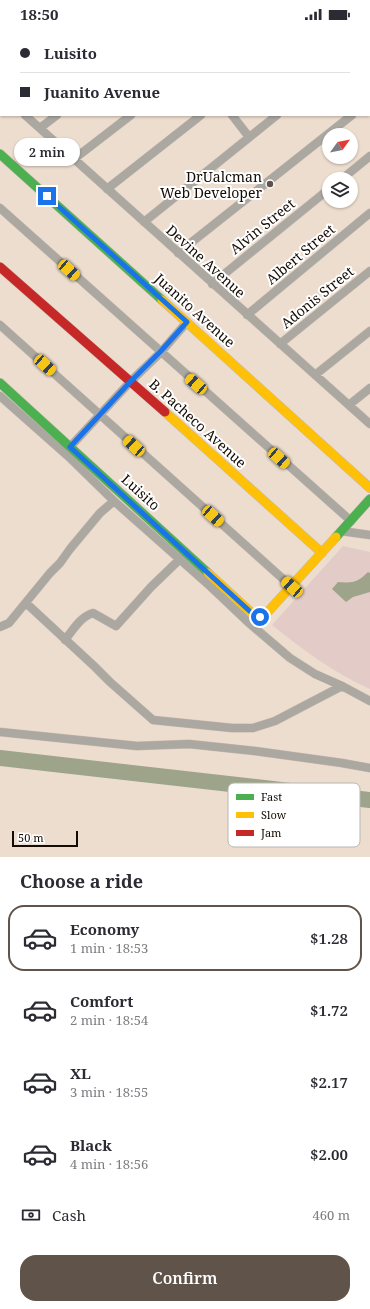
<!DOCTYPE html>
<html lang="en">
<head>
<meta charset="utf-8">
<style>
	:root { --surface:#fff; --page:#f7f7f7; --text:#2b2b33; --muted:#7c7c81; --line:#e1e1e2; --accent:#60544a }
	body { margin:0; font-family:"Noto Serif",serif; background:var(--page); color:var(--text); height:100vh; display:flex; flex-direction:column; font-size:15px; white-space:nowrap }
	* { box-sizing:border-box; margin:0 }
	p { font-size:13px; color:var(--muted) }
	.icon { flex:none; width:22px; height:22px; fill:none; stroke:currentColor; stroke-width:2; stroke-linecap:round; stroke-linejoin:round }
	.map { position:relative; height:829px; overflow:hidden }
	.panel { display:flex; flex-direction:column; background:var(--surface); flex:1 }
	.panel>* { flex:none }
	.top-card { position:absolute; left:0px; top:0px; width:370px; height:88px; box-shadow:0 1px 3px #0004; display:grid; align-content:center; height:88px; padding:0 20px; background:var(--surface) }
	.needle { width:26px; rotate:57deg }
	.tools { position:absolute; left:322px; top:100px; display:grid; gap:8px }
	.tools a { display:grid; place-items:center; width:36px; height:36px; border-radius:50%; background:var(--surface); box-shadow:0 1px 3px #0004; font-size:20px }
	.scale { position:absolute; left:12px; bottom:10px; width:66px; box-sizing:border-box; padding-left:4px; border:2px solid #140b03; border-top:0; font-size:11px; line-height:14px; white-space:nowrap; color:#140b03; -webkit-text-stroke:3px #fff; paint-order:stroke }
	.end { position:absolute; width:18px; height:18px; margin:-9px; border:5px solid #1a73e8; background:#fff; box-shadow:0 0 0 2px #fff }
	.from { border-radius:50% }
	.bubble { position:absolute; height:28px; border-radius:14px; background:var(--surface); box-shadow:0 1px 3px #0004; font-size:13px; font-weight:600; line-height:28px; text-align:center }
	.car { position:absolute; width:12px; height:24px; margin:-12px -6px; border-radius:5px; box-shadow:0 0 3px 1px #0007; background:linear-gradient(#f5c518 24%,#345 0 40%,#f5c518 0 76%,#345 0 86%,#f5c518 0) }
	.top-card b { display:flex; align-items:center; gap:14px; height:38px; font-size:15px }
	.top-card b+b { border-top:1px solid var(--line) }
	.top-card i { width:10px; height:10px; background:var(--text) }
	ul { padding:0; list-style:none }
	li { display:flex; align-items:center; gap:12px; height:66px; margin:0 8px 6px; padding:0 12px; border:2px solid transparent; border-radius:16px }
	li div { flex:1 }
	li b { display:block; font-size:15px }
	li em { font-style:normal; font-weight:600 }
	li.on { border-color:var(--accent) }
	li>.icon { width:36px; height:36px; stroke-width:1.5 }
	h2 { padding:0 20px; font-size:18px; line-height:48px }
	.pay { display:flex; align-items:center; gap:10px; height:44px; padding:0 20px; font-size:15px }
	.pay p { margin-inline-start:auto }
	.primary-button { display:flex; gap:8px; margin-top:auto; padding:8px 20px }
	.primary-button a { flex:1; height:46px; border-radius:16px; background:var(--accent); color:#fff; font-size:16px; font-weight:600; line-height:46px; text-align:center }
	.status { display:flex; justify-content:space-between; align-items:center; height:28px; padding:0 20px; background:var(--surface); direction:ltr }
	.status svg { height:11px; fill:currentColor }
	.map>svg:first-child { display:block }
	.green { fill:#e3cbc8 }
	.water { fill:#9da48a }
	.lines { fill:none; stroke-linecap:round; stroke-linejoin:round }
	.river { stroke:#9da48a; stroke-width:16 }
	.street-casing { stroke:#c8bbb0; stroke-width:9 }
	.fast-casing { stroke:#c8bbb0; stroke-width:10 }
	.slow-casing { stroke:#c8bbb0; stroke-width:10 }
	.jam-casing { stroke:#c8bbb0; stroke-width:10 }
	.street { stroke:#aba7a1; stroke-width:8 }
	.fast { stroke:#4caf50; stroke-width:9 }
	.slow { stroke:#ffc107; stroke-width:9 }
	.jam { stroke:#c62828; stroke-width:9 }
	.route { stroke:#1a73e8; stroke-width:5 }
	.poi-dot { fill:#60544a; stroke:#fff; stroke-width:1.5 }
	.labels { text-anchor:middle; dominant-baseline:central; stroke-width:4; stroke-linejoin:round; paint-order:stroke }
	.poi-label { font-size:14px; fill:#140b03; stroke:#fff; text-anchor:end }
	.street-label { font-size:14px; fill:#140b03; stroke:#fff }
	.key { fill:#fff; stroke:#b8b6b3; stroke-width:1 }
	.key-label { font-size:11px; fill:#140b03 }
</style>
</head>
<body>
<div class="status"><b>18:50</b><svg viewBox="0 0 49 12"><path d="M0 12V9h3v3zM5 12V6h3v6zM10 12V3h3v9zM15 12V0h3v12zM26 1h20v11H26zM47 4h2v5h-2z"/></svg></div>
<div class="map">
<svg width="370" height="829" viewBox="0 0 370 829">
	<rect width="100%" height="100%" fill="#edddce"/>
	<!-- green -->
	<path class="green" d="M343,518L370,524V661C334,645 303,622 272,597Z"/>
	<!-- water -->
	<path class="water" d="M368,544L370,545V564L353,569L346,574L332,561L338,554C353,555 357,555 368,544Z"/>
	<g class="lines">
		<!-- river -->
		<path class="river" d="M0,730L370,772"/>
		<defs>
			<path id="street" d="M362,0L363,1
				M23,1L24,0
				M93,1L94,0
				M167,1L168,0
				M241,1L242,0
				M311,1L313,0
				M369,1H370
				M369,13L370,15
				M0,19L1,18
				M0,64L1,65
				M369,74L370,73
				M25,87L370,396
				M232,87L249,109
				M40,100L57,87
				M74,131L131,87
				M342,151L370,128
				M107,161L201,87
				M0,180L351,493
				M144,194L277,87
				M178,225L352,87
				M212,256L329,161
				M247,287L370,185
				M0,297L292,559
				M280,316L370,243
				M315,347L370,303
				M0,368L70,430L114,473L211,559L249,595L290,630L315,646L342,658L370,673
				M349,377L370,360
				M70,419L131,353L161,324L187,294
				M341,503L370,507
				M26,575L94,638L110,654L153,692L232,700H253L275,693L342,658
				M0,599L9,595L50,545L60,535L70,521L100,485L114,473
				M65,612C73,602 80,589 93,585L116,598L151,559L180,531
				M0,704L137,718L189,716L255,723L342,735L370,740"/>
			<path id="fast" d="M0,126L162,272
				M0,355L208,545
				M336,509L370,471"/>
			<path id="slow" d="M162,272L370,460
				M165,384L322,525
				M208,545L255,588H264L336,509"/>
			<path id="jam" d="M0,239L165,384"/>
		</defs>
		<!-- street casing -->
		<use href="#street" class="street-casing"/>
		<!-- fast casing -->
		<use href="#fast" class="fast-casing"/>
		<!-- slow casing -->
		<use href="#slow" class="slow-casing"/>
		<!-- jam casing -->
		<use href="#jam" class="jam-casing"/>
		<!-- street -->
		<use href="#street" class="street"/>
		<!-- fast -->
		<use href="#fast" class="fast"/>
		<!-- slow -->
		<use href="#slow" class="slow"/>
		<!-- jam -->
		<use href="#jam" class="jam"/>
	</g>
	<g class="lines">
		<!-- route -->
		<path class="route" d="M47,168L187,294L160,324L131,353L70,419L255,588L260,589"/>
	</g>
	<!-- markers -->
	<circle class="poi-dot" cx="270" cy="156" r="4"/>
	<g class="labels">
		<!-- poi labels -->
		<g class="poi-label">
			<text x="262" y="148">DrUalcman<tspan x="262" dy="16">Web Developer</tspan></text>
		</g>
		<!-- street labels -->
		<g class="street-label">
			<text transform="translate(262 198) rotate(-39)">Alvin Street</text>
			<text transform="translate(300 226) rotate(-40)">Albert Street</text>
			<text transform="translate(206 233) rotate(42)">Devine Avenue</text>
			<text transform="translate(317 269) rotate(-39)">Adonis Street</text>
			<text transform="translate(195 282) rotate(42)">Juanito Avenue</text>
			<text transform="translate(198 395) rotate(42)">B. Pacheco Avenue</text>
			<text transform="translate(141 464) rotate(42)">Luisito</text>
		</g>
	</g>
	<!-- legend -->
	<rect x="228" y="755" width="132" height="64" rx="6" class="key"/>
	<rect x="236" y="766" width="18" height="6" fill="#4caf50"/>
	<rect x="236" y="784" width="18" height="6" fill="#ffc107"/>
	<rect x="236" y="802" width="18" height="6" fill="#c62828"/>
	<g class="key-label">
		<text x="261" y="773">Fast</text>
		<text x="261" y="791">Slow</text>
		<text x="261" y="809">Jam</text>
	</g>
</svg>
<div class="tools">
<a><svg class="needle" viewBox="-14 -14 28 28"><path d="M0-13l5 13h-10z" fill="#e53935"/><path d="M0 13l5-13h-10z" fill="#7c7c81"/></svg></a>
<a><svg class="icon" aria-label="layers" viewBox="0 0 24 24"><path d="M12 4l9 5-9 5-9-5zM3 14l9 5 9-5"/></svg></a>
</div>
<div class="scale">50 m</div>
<i class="end from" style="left:260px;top:589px"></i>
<i class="end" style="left:47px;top:168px"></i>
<div class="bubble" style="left:14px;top:110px;width:66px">2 min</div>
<i class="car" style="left:69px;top:242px;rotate:132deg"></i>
<i class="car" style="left:45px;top:337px;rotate:132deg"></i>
<i class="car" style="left:196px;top:356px;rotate:311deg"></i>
<i class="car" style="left:134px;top:418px;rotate:312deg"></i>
<i class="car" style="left:279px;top:430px;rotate:132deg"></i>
<i class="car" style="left:213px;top:488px;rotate:132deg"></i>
<i class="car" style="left:292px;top:559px;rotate:312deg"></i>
<div class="top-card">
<b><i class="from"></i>Luisito</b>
<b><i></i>Juanito Avenue</b>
</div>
</div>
<section class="panel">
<h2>Choose a ride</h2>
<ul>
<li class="on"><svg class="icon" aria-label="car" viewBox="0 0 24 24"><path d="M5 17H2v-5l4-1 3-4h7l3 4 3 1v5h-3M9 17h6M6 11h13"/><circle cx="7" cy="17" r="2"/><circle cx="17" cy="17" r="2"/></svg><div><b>Economy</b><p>1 min · 18:53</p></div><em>$1.28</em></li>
<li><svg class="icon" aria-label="car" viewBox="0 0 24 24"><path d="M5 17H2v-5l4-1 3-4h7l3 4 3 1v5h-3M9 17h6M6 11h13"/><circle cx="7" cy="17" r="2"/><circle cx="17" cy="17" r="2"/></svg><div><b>Comfort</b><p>2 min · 18:54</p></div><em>$1.72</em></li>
<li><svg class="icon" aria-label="car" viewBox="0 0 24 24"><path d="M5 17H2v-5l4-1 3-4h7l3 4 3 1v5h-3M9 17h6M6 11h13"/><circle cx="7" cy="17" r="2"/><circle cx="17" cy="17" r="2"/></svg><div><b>XL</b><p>3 min · 18:55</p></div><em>$2.17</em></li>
<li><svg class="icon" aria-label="car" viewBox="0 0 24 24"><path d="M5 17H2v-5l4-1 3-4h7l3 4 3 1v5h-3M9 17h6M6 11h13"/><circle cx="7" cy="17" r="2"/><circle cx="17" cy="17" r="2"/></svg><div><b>Black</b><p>4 min · 18:56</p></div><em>$2.00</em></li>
</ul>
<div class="pay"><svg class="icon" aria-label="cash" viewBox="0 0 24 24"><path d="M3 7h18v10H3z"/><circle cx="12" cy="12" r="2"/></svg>Cash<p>460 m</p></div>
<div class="primary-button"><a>Confirm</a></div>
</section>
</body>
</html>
